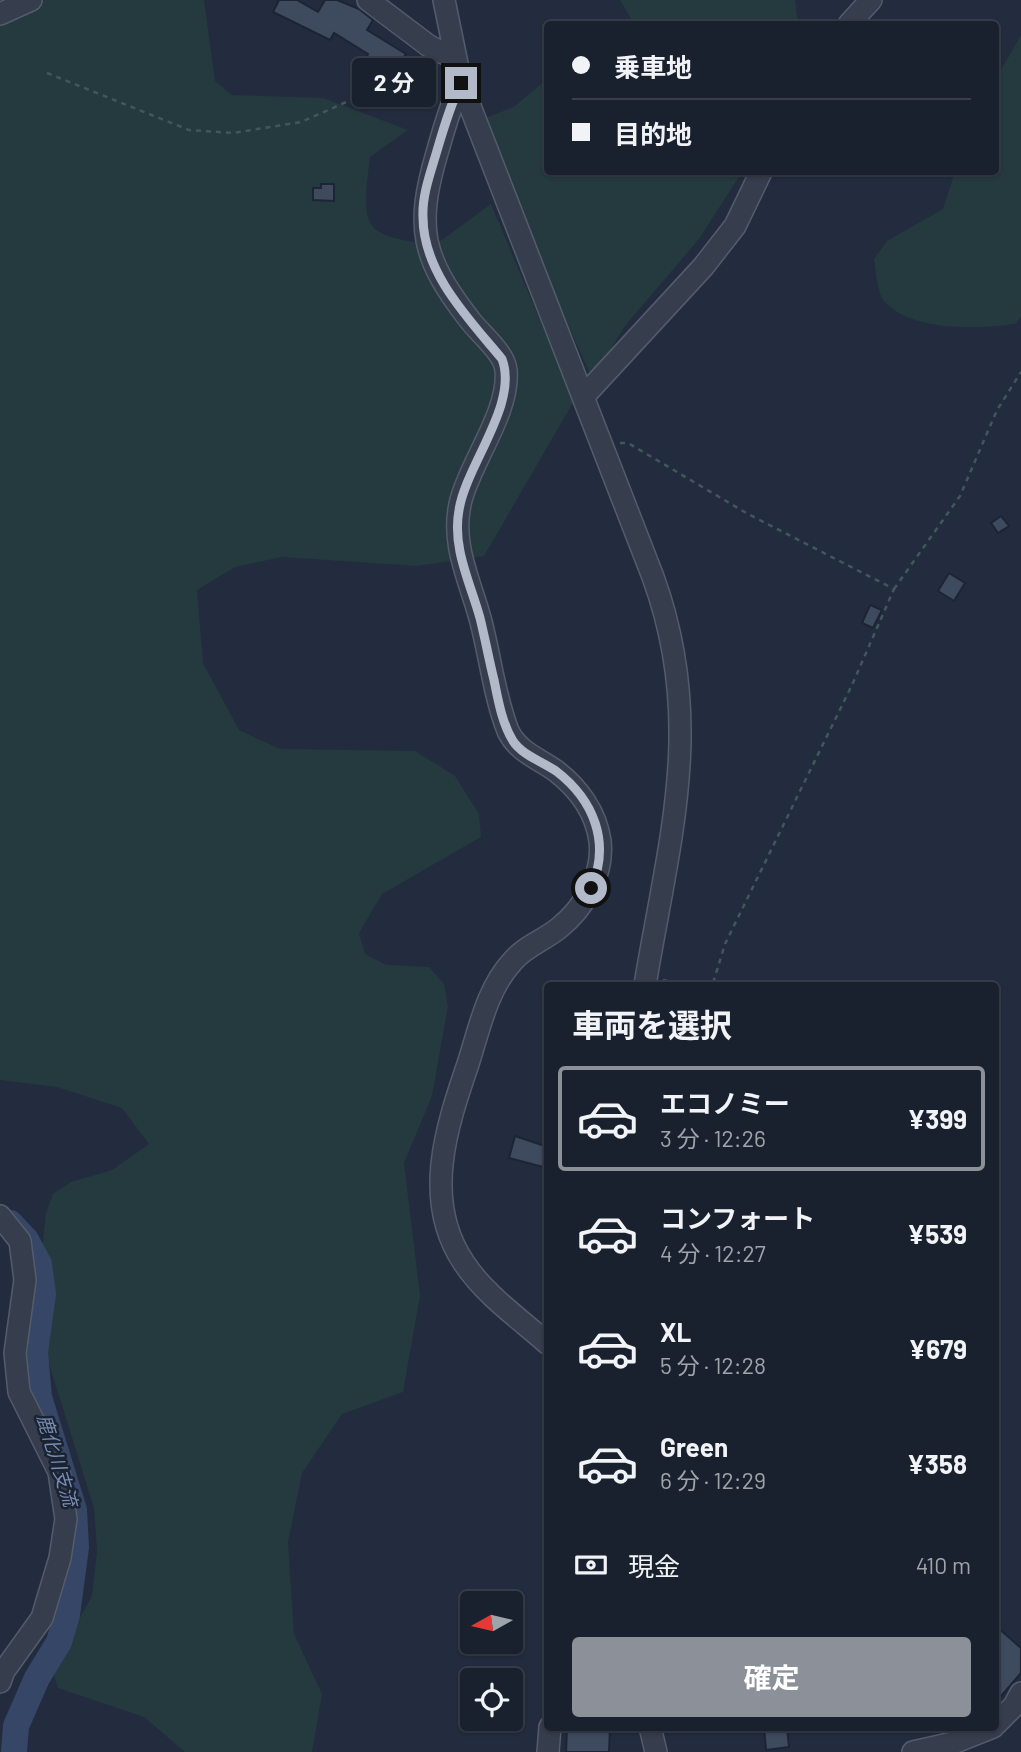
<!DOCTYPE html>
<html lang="ja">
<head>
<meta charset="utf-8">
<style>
	:root { --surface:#1a212e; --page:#272e3a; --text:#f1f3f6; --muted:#9fa3aa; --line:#383e4a; --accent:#8c9099 }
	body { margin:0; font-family:Barlow,"Noto Sans JP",sans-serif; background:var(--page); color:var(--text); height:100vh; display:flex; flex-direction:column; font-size:26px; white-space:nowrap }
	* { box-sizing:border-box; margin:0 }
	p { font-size:23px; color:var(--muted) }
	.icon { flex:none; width:38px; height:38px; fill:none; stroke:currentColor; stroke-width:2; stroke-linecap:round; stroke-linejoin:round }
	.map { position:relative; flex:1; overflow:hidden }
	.panel { position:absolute; left:544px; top:982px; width:455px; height:749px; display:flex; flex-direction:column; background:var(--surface); border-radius:7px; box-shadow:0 2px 5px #0004,0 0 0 2px var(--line) }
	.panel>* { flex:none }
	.top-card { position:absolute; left:544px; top:21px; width:455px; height:154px; border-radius:7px; box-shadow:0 2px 5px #0004,0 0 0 2px var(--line); display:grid; align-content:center; height:154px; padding:0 28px; background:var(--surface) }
	.needle { width:46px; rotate:262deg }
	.fabs { position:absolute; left:460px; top:1591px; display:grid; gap:14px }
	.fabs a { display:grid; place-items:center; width:63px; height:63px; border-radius:7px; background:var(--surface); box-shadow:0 2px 5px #0004,0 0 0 2px var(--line); font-size:35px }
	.end { position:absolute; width:32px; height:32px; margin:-16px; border:9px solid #b2b9c9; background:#111; box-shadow:0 0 0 4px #111 }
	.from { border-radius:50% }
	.bubble { position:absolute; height:49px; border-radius:7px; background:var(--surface); box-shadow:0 2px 5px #0004,0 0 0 2px var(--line); font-size:23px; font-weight:700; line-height:49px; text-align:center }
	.top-card b { display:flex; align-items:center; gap:24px; height:66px; font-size:26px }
	.top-card b+b { border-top:2px solid var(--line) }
	.top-card i { width:18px; height:18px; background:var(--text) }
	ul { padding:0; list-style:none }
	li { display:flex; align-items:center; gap:21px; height:105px; margin:0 14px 10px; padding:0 14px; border:4px solid transparent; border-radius:7px }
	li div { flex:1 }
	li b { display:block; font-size:26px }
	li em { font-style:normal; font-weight:700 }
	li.on { border-color:var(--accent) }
	li>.icon { width:63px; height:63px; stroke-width:1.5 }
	h2 { padding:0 28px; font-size:32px; line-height:84px }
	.pay { display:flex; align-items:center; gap:18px; height:77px; padding:0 28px; font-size:26px }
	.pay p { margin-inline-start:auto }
	.primary-button { display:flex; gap:14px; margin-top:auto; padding:14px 28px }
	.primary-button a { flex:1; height:80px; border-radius:7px; background:var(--accent); color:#fff; font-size:28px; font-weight:700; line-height:80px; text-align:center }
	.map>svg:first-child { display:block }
	.green { fill:#243a3f }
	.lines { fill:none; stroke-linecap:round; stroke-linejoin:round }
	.river { stroke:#354666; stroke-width:26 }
	.building { fill:#3e4a5d; stroke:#1d2535; stroke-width:2 }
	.minor-casing { stroke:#545c6c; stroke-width:24 }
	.path { stroke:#42575c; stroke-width:2.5; stroke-dasharray:5 5; stroke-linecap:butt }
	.minor { stroke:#363e4e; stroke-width:21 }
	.route { stroke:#b2b9c9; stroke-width:9 }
	.labels { text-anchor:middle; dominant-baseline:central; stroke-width:5; stroke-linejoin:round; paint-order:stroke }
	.water-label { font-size:19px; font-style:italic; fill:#788db2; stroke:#1b2333 }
</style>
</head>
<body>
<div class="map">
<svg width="1021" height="1752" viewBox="0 0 1021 1752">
	<rect width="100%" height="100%" fill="#222c3e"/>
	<!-- green -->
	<path class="green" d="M45,0H204L215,81L232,95L323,98L408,130L370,157C361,230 361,235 435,245L491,204L574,401L484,556L417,566L282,557L235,567L197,590L203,663L239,730L280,749L415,751L455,776L479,814L481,837L382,894L359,933L365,954L386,965L429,967L444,984L448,1006L432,1096L404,1163L420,1296L403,1392L342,1414L302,1473L288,1542L294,1634L322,1694L312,1752H185L144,1717L58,1688L52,1668L92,1596L97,1551L94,1508L46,1354L39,1280L46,1213L53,1194L71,1182L112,1170L149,1144L122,1108L57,1087L0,1080V21L27,3Z
		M620,0H795L798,24H634Z
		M1021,35V317L1015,324C978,329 911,332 884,301C877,292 876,270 874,259L887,241L943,209L955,172H996V79Z
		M548,78V172H742L699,239L624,327L593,380L475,122L514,107Z"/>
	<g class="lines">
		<!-- river -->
		<path class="river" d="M10,1223L26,1240L39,1264L43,1294L35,1352L39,1397L74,1510L76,1547L67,1615L59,1642L37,1678L16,1726L14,1752"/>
	</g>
	<!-- building -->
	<path class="building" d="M279,0H297L318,12L325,0H337L359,9L373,20L367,30L406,54L393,72L379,66L366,58L368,54L334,33L330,40L273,12Z
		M419,75L423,85L429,82L434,92L418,100L408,80Z
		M321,184H334V201L313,200V188H321Z
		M1001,516L1009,526L998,533L991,523Z
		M949,573L965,583L954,601L938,591Z
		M870,605L882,610L873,628L862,623Z
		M515,1136L548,1147V1158L545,1157L543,1167L509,1158Z
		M996,1626L1021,1648V1673L996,1702Z
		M567,1727H610L609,1752H566Z
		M764,1727H787L789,1747L766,1750Z"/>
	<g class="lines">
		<defs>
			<path id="minor" d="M368,0L429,46L454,58
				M444,0L461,83L653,577C706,722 669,840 645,985
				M0,14L31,0
				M849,24L871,0
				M461,83C450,106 444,129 437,153C415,228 422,258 469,319C480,334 504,352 506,370C510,411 471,461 461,500C450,542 469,578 480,618C490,655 494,695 508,731C518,752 538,758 556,771C578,788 596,812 600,841C604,874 584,908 559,928C543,941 525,946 512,962C487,989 479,1030 468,1064C446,1128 422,1201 464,1263C485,1295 520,1319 548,1344
				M583,397L703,267L735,226L761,172
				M0,1216L20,1241L25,1280L15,1353L19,1392L59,1472L66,1519L60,1558L42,1618L4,1671L0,1682
				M996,1724L1014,1706L1021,1693
				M650,1727L656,1752
				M548,1752L550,1727
				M913,1752L953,1743L993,1727"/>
		</defs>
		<!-- minor casing -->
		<use href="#minor" class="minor-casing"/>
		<!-- path -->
		<path class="path" d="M47,73L189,130L233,133L301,122L428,66
			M620,443H628L748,514L894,589L852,685L725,944L714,980L708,985
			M894,589L960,496L997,410L1021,372
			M663,980L682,985"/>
		<!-- minor -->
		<use href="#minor" class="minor"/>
	</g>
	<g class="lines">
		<!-- route -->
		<path class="route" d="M461,83C450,106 443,130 436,154C430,174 422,196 423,217C423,273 469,319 502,359C519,404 466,465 459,510C452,548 470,582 480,618C485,638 489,660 494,680C498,700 502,723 513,741C522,755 543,762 556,771C594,800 611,843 591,888"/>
	</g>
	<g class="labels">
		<!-- water labels -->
		<g class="water-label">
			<text transform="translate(58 1460) rotate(73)">鹿化川支流</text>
		</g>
	</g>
</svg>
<div class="fabs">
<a><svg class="needle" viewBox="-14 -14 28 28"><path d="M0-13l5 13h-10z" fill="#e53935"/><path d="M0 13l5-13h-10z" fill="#9fa3aa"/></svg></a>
<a><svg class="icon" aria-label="locate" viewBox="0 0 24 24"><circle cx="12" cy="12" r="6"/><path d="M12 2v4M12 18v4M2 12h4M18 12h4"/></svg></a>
</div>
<i class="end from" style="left:591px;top:888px"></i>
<i class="end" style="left:461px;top:83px"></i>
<div class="bubble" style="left:352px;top:58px;width:84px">2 分</div>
<div class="top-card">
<b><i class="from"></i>乗車地</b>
<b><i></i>目的地</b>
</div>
<section class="panel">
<h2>車両を選択</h2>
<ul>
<li class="on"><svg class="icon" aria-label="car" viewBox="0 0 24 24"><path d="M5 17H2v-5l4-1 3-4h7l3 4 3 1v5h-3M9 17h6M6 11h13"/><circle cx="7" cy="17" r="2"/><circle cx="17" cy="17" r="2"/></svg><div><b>エコノミー</b><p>3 分 · 12:26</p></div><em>¥399</em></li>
<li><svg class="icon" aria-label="car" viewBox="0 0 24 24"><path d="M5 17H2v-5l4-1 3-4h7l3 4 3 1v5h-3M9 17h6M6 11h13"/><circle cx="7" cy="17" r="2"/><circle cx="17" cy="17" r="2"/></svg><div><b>コンフォート</b><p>4 分 · 12:27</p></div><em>¥539</em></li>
<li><svg class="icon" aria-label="car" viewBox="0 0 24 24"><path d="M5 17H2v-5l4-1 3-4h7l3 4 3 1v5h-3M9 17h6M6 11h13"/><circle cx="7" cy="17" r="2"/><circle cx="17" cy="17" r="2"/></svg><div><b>XL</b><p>5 分 · 12:28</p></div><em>¥679</em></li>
<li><svg class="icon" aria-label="car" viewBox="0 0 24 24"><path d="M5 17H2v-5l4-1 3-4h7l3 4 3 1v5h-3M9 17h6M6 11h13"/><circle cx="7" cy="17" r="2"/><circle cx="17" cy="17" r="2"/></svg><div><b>Green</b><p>6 分 · 12:29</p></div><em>¥358</em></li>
</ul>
<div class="pay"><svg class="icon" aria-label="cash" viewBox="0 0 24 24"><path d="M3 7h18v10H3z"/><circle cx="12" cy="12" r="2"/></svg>現金<p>410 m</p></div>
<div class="primary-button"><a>確定</a></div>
</section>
</div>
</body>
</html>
